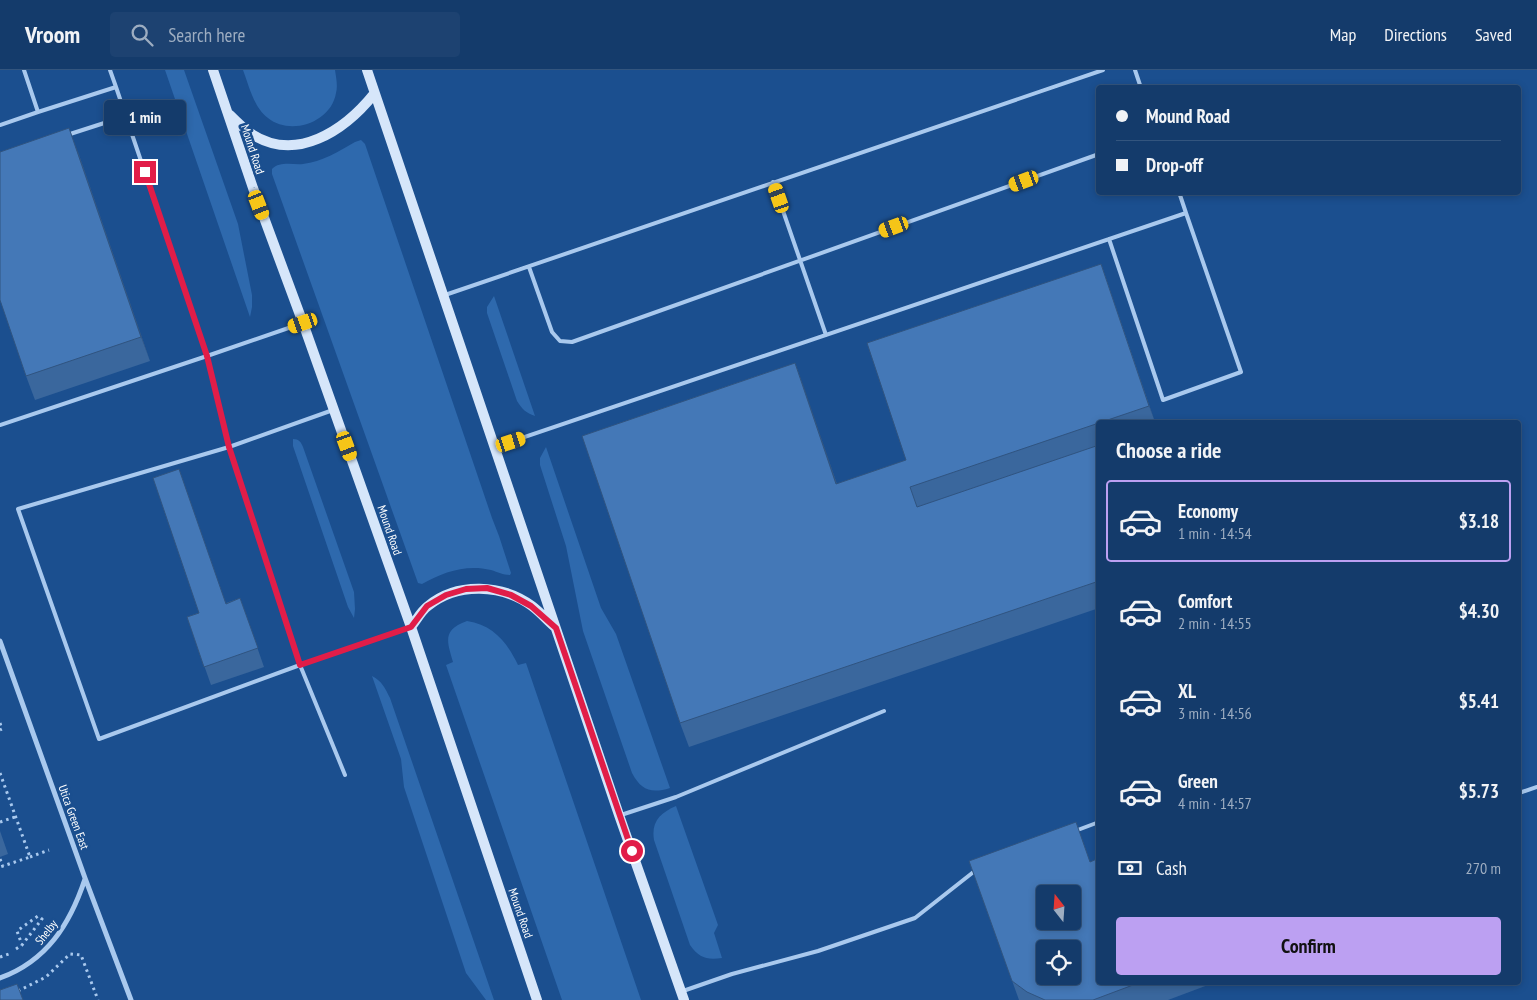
<!DOCTYPE html>
<html lang="en">
<head>
<meta charset="utf-8">
<style>
	:root { --surface:#143b6b; --page:#1d4271; --text:#f1f3f6; --muted:#9dadc1; --line:#33557e; --accent:#bca0f2 }
	body { margin:0; font-family:"PT Sans Narrow",sans-serif; background:var(--page); color:var(--text); height:100vh; display:flex; flex-direction:column; font-size:19px; white-space:nowrap }
	* { box-sizing:border-box; margin:0 }
	p { font-size:16px; color:var(--muted) }
	.icon { flex:none; width:28px; height:28px; fill:none; stroke:currentColor; stroke-width:2; stroke-linecap:round; stroke-linejoin:round }
	.map { position:relative; flex:1; overflow:hidden }
	.details { position:absolute; left:1096px; top:350px; width:425px; height:565px; display:flex; flex-direction:column; background:var(--surface); border-radius:5px; box-shadow:0 2px 8px #0003,0 0 0 1px var(--line) }
	.details>* { flex:none }
	.banner { position:absolute; left:1096px; top:15px; width:425px; height:110px; border-radius:5px; box-shadow:0 2px 8px #0003,0 0 0 1px var(--line); display:grid; align-content:center; height:110px; padding:0 20px; background:var(--surface) }
	.needle { width:32px; rotate:343deg }
	.tools { position:absolute; left:1036px; top:815px; display:grid; gap:10px }
	.tools a { display:grid; place-items:center; width:45px; height:45px; border-radius:5px; background:var(--surface); box-shadow:0 2px 8px #0003,0 0 0 1px var(--line); font-size:25px }
	.end { position:absolute; width:22px; height:22px; margin:-11px; border:6px solid #e11d48; background:#fff; box-shadow:0 0 0 2px #fff }
	.from { border-radius:50% }
	.bubble { position:absolute; height:35px; border-radius:5px; background:var(--surface); box-shadow:0 2px 8px #0003,0 0 0 1px var(--line); font-size:16px; font-weight:800; line-height:35px; text-align:center }
	.car { position:absolute; width:15px; height:30px; margin:-15px -8px; border-radius:6px; box-shadow:0 0 4px 1px #0007; background:linear-gradient(#f5c518 24%,#345 0 40%,#f5c518 0 76%,#345 0 86%,#f5c518 0) }
	.banner b { display:flex; align-items:center; gap:18px; height:48px; font-size:19px }
	.banner b+b { border-top:1px solid var(--line) }
	.banner i { width:12px; height:12px; background:var(--text) }
	ul { padding:0; list-style:none }
	li { display:flex; align-items:center; gap:15px; height:82px; margin:0 10px 8px; padding:0 10px; border:2px solid transparent; border-radius:5px }
	li div { flex:1 }
	li b { display:block; font-size:19px }
	li em { font-style:normal; font-weight:800 }
	li.selected { border-color:var(--accent) }
	li>.icon { width:45px; height:45px; stroke-width:1.5 }
	h2 { padding:0 20px; font-size:22px; line-height:60px }
	.pay { display:flex; align-items:center; gap:12px; height:55px; padding:0 20px; font-size:19px }
	.pay p { margin-inline-start:auto }
	.action { display:flex; gap:10px; margin-top:auto; padding:10px 20px }
	.action a { flex:1; height:58px; border-radius:5px; background:var(--accent); color:#111; font-size:20px; font-weight:800; line-height:58px; text-align:center }
	header { display:flex; align-items:center; gap:30px; box-sizing:border-box; height:70px; padding:0 25px; background:var(--surface); border-bottom:1px solid var(--line) }
	header strong { font-size:24px }
	nav { display:flex; gap:28px; margin-inline-start:auto; font-size:18px }
	.search { width:350px; height:45px; background:var(--page); display:flex; align-items:center; gap:12px; box-sizing:border-box; padding:0 18px; border-radius:5px; color:var(--muted); font-size:19px }
	.map>svg:first-child { display:block }
	.green { fill:#2e69ad }
	.lines { fill:none; stroke-linecap:round; stroke-linejoin:round }
	.path { stroke:#a9c9ee; stroke-width:3; stroke-dasharray:2.5 4; stroke-linecap:butt }
	.lane { stroke:#a9c9ee; stroke-width:4 }
	.street { stroke:#a9c9ee; stroke-width:5 }
	.secondary { stroke:#d6e6fa; stroke-width:10 }
	.wall { fill:#3a679d }
	.shaded-wall { fill:#305480 }
	.building { fill:#4478b7; stroke:#305480; fill-rule:evenodd }
	.route { stroke:#e11d48; stroke-width:6 }
	.labels { text-anchor:middle; dominant-baseline:central; stroke-width:5; stroke-linejoin:round; paint-order:stroke }
	.street-label { font-size:12px; fill:#fff; stroke:#1b4f8f }
</style>
</head>
<body>
<header>
<strong>Vroom</strong>
<div class="search"><svg class="icon" aria-label="search" viewBox="0 0 24 24"><circle cx="10" cy="10" r="6"/><path d="M15 15l6 6"/></svg>Search here</div>
<nav><a>Map</a><a>Directions</a><a>Saved</a></nav>
</header>
<div class="map">
<svg width="1537" height="930" viewBox="0 0 1537 930">
	<rect width="100%" height="100%" fill="#1b4f8f"/>
	<!-- green -->
	<path class="green" d="M165,0H184L238,154L252,225V237L250,247Z
		M243,0H335C336,7 338,16 336,23C331,53 290,66 268,48C254,38 249,16 243,0Z
		M361,70L365,74L492,448L499,466L511,503L510,505C503,505 498,502 491,500C466,494 443,502 422,514L418,513L272,104V99C280,91 293,95 303,94C322,92 339,81 355,72Z
		M494,226L535,346C526,343 522,339 517,331L487,243V237Z
		M293,369C299,369 301,372 303,377L354,522L355,539L354,548L348,537L293,376Z
		M546,377L601,538L616,564L670,718C651,724 641,720 632,703L583,561L566,476L540,395V388Z
		M467,551C493,555 507,572 518,595L526,593L641,930H562L446,595L453,592C447,571 442,560 467,551Z
		M372,606C382,611 385,618 390,628L494,930H486L466,903L404,717L401,689Z
		M676,736L718,855L714,863L722,888C707,890 699,888 690,875L654,770C651,752 660,743 676,736Z"/>
	<g class="lines">
		<!-- path -->
		<path class="path" d="M0,653L2,659L0,660
			M0,703L30,787L0,797
			M0,752L15,747
			M30,787L49,780
			M0,789L3,796
			M16,879L22,875L42,849L38,846L17,861L22,875
			M0,887L9,884
			M18,921L46,907L70,884L81,885L98,930"/>
		<!-- lane -->
		<path class="lane" d="M24,0L38,42L116,17L110,0
			M1135,0L1141,18
			M116,17L207,286L303,253
			M0,55L38,42
			M67,65L126,46
			M773,112L826,265
			M1109,169L1163,330L1241,302L1186,143
			M529,197L552,262L560,271L572,272L1099,84
			M445,225L1103,0
			M333,340L229,377L18,439L99,669L300,595L411,557
			M0,355L207,286L229,377L300,595L345,705
			M495,377L1186,143L1179,122
			M1519,723L1537,717
			M621,745L676,727L884,641
			M1075,761L1099,752
			M683,921L732,904L818,881L915,848L976,800"/>
		<!-- street -->
		<path class="street" d="M0,571L85,808L131,930
			M0,908C47,891 70,854 85,809"/>
		<!-- secondary -->
		<path class="secondary" d="M213,0L253,118L303,253L411,557L537,930
			M367,0L619,745L684,930
			M230,45C236,51 243,58 250,63C296,94 345,60 374,24
			M411,557C416,551 421,541 428,536C457,512 502,514 532,536C540,542 547,550 555,557"/>
	</g>
	<!-- wall -->
	<path class="wall" d="M78,82L150,291L35,330L26,306Z
		M1101,194L1155,352H1099V538L689,677L680,653L795,293L837,414L906,390Z
		M240,528L264,597L211,615L187,547Z
		M0,761L8,784L0,787Z
		M969,791L1099,912H1216L1168,930H1019Z"/>
	<!-- shaded-wall -->
	<path class="shaded-wall" d="M69,58L78,82L150,291L141,267Z
		M1101,194L1109,218L1155,352L1149,336Z
		M795,293L804,317L845,438L836,414Z"/>
	<!-- building -->
	<path class="building" d="M69,58L141,267L26,306L0,230V82Z
		M1101,194L1149,336L910,417L917,437L1099,375V511L680,653L582,366L795,293L836,414L906,390L867,273Z
		M179,399L226,534L240,528L258,578L204,597L187,547L199,543L153,408Z
		M1076,752L1090,792L1099,788V912H1141L1093,930H1045L1027,922L1012,911L969,791ZM1045,824H1072V851H1045ZM1045,879H1072V906H1045Z
		M17,914L23,930H0V920Z"/>
	<g class="lines">
		<!-- route -->
		<path class="route" d="M145,102L207,286L229,377L300,595L411,557L427,536L446,525L466,519L487,518L511,525L531,536L556,558L632,781"/>
	</g>
	<g class="labels">
		<!-- street labels -->
		<g class="street-label">
			<text transform="translate(253 79) rotate(72)">Mound Road</text>
			<text transform="translate(390 460) rotate(71)">Mound Road</text>
			<text transform="translate(74 747) rotate(70)">Utica Green East</text>
			<text transform="translate(521 843) rotate(71)">Mound Road</text>
			<text transform="translate(46 862) rotate(-52)">Shelby</text>
		</g>
	</g>
</svg>
<div class="tools">
<a><svg class="needle" viewBox="-14 -14 28 28"><path d="M0-13l5 13h-10z" fill="#e53935"/><path d="M0 13l5-13h-10z" fill="#9dadc1"/></svg></a>
<a><svg class="icon" aria-label="locate" viewBox="0 0 24 24"><circle cx="12" cy="12" r="6"/><path d="M12 2v4M12 18v4M2 12h4M18 12h4"/></svg></a>
</div>
<i class="end from" style="left:632px;top:781px"></i>
<i class="end" style="left:145px;top:102px"></i>
<div class="bubble" style="left:104px;top:30px;width:82px">1 min</div>
<i class="car" style="left:1024px;top:111px;rotate:250deg"></i>
<i class="car" style="left:779px;top:128px;rotate:341deg"></i>
<i class="car" style="left:259px;top:135px;rotate:159deg"></i>
<i class="car" style="left:894px;top:157px;rotate:250deg"></i>
<i class="car" style="left:303px;top:253px;rotate:251deg"></i>
<i class="car" style="left:511px;top:372px;rotate:72deg"></i>
<i class="car" style="left:347px;top:376px;rotate:160deg"></i>
<div class="banner">
<b><i class="from"></i>Mound Road</b>
<b><i></i>Drop-off</b>
</div>
<section class="details">
<h2>Choose a ride</h2>
<ul>
<li class="selected"><svg class="icon" aria-label="car" viewBox="0 0 24 24"><path d="M5 17H2v-5l4-1 3-4h7l3 4 3 1v5h-3M9 17h6M6 11h13"/><circle cx="7" cy="17" r="2"/><circle cx="17" cy="17" r="2"/></svg><div><b>Economy</b><p>1 min · 14:54</p></div><em>$3.18</em></li>
<li><svg class="icon" aria-label="car" viewBox="0 0 24 24"><path d="M5 17H2v-5l4-1 3-4h7l3 4 3 1v5h-3M9 17h6M6 11h13"/><circle cx="7" cy="17" r="2"/><circle cx="17" cy="17" r="2"/></svg><div><b>Comfort</b><p>2 min · 14:55</p></div><em>$4.30</em></li>
<li><svg class="icon" aria-label="car" viewBox="0 0 24 24"><path d="M5 17H2v-5l4-1 3-4h7l3 4 3 1v5h-3M9 17h6M6 11h13"/><circle cx="7" cy="17" r="2"/><circle cx="17" cy="17" r="2"/></svg><div><b>XL</b><p>3 min · 14:56</p></div><em>$5.41</em></li>
<li><svg class="icon" aria-label="car" viewBox="0 0 24 24"><path d="M5 17H2v-5l4-1 3-4h7l3 4 3 1v5h-3M9 17h6M6 11h13"/><circle cx="7" cy="17" r="2"/><circle cx="17" cy="17" r="2"/></svg><div><b>Green</b><p>4 min · 14:57</p></div><em>$5.73</em></li>
</ul>
<div class="pay"><svg class="icon" aria-label="cash" viewBox="0 0 24 24"><path d="M3 7h18v10H3z"/><circle cx="12" cy="12" r="2"/></svg>Cash<p>270 m</p></div>
<div class="action"><a>Confirm</a></div>
</section>
</div>
</body>
</html>
